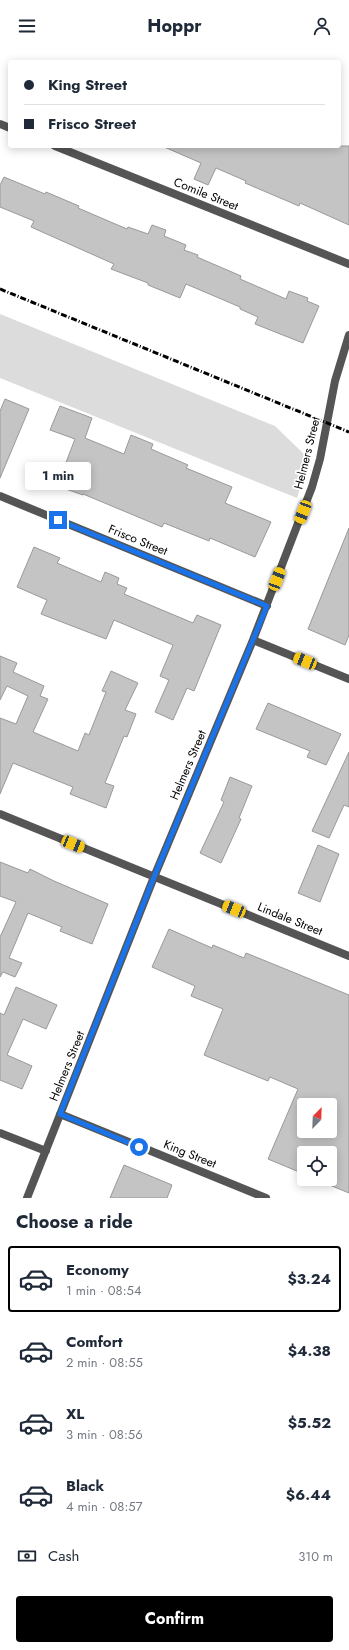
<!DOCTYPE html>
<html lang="en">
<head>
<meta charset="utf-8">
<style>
	:root { --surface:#fff; --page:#f2f2f3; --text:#1f2937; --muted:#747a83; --line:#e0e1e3; --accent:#000 }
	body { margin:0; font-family:Jost,sans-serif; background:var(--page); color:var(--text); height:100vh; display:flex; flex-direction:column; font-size:15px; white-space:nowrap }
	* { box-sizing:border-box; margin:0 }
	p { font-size:13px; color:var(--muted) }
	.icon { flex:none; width:22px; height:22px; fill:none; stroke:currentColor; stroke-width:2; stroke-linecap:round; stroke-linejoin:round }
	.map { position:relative; height:1146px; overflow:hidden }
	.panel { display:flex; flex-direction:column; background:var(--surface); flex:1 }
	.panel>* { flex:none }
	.guide { position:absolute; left:8px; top:8px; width:333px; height:88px; border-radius:4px; box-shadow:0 2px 10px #0003; display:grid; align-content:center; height:88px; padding:0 16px; background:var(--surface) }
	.needle { width:26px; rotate:23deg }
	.buttons { position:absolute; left:297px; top:1046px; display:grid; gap:8px }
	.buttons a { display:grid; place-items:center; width:40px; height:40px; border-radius:4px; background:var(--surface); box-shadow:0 2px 10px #0003; font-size:20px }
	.end { position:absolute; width:18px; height:18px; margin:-9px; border:5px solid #1a73e8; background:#fff; box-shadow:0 0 0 2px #fff }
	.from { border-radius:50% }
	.bubble { position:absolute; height:28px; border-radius:4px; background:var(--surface); box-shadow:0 2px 10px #0003; font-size:13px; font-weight:700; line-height:28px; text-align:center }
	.car { position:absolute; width:12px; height:24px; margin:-12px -6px; border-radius:5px; box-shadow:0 0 3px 1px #0007; background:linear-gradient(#f5c518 24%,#345 0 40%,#f5c518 0 76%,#345 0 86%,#f5c518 0) }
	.guide b { display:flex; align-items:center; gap:14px; height:38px; font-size:15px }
	.guide b+b { border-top:1px solid var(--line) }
	.guide i { width:10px; height:10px; background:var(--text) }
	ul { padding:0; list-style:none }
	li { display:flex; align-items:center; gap:12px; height:66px; margin:0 8px 6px; padding:0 8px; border:2px solid transparent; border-radius:4px }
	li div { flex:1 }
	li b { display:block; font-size:15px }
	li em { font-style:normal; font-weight:700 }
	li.current { border-color:var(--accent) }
	li>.icon { width:36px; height:36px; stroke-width:1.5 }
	h2 { padding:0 16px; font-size:18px; line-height:48px }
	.pay { display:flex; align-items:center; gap:10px; height:44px; padding:0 16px; font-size:15px }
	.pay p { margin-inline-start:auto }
	.cta { display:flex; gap:8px; margin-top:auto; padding:8px 16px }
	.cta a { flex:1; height:46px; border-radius:4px; background:var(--accent); color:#fff; font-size:16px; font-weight:700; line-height:46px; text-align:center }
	header { display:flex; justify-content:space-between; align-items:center; height:52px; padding:0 16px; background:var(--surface); font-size:18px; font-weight:700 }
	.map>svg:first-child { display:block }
	.green { fill:#dcdcdc }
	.building { fill:#c4c4c4; stroke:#999; fill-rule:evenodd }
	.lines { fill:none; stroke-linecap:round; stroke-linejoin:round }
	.street { stroke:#555; stroke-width:8 }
	.rail { stroke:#000; stroke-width:3; stroke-dasharray:6 2 1 2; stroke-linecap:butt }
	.route { stroke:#1a73e8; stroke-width:5 }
	.labels { text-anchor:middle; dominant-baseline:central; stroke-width:3.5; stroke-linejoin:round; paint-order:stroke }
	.street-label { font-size:12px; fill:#000; stroke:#fff }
</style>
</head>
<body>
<header><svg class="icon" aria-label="menu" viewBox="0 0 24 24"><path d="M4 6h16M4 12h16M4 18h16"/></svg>Hoppr<svg class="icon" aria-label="person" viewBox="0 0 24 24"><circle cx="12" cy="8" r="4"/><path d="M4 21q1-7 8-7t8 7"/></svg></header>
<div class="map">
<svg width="349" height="1146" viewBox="0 0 349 1146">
	<rect width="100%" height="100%" fill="#fff"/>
	<!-- green -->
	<path class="green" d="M0,262L275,374L309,407L297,446L0,326Z"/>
	<!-- building -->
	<path class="building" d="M162,94H349V173L300,151L299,154L245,131L246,129L216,116L208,133L194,127L201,111Z
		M4,125L45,142L46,140L79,154L78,156L127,177L128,175L148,182L152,173L166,178L164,184L186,193L184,198L198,203L197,205L241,224L240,227L286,247L289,239L308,246L307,249L319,254L303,291L255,272L258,265L240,257V255L186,232L180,246L148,233V231L111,217L114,212L31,175L34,169L0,155V133Z
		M5,347L29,357L0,426V359Z
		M60,354L92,366L85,386L124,402L131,383L153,392L151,397L188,413L186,416L232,435L225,451L271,470L255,505L210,486L209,489L164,471L162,475L83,442V443L57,434L75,387L50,378Z
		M349,476V583L345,593L308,577Z
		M34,495L60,506L57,511L101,530L105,520L119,526L117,532L127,536L124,542L193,571L197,563L221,573L194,639L187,636L173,668L155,660L169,628L160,624L173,593L114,568L106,587L41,562L47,548L17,535Z
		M0,604L17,611L13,620L44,634L40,644L48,647L33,680L78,699L85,681L89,683L106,640L102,639L111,619L138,631L125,658L136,662L127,685L124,684L105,731L114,734L106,756L70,742L73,735L13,711L0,742V666L16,672L28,644L7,634L0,648Z
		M268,651L341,682L326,713L307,705L310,699L256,677Z
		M349,700V755L344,753L329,786L312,779Z
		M230,725L252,734L239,766L241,767L221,811L200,801L224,750L221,748Z
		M318,793L339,802L320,850L298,841Z
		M0,810L28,821L30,817L54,829L108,852L92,892L60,879L62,875L28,861L9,906L22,911L15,925L3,920L0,925V885L16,850L0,844Z
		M169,877L212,896L213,893L244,906L246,901L349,943V1141L315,1127H330V1101H304V1122L268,1107L298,1037L270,1025L268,1029L204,1003L223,957L191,944L195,934L152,915ZM304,1053H330V1079H304Z
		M16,935L57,953L46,977L23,967L7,1003L32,1014L22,1037L0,1028V961L4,963Z
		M124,1113L172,1133L167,1146H110Z"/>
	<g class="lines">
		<!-- street -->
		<path class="street" d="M0,72L10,76
			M55,94L349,212
			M0,444L267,554
			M253,588L349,627
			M0,762L349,904
			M60,1062L266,1146
			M0,1081L46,1099
			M27,1146L154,825L253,588L312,435L320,407L335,329L349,283"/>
		<!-- rail -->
		<path class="rail" d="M0,237L349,380"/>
	</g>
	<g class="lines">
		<!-- route -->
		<path class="route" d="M58,468L267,554L154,825L60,1062L139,1095"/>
	</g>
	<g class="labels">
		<!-- street labels -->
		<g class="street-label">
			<text transform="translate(206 142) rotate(22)">Comile Street</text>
			<text transform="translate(307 401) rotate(-76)">Helmers Street</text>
			<text transform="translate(138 488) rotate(22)">Frisco Street</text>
			<text transform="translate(188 713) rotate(-67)">Helmers Street</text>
			<text transform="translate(290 867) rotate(22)">Lindale Street</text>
			<text transform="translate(67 1014) rotate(-68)">Helmers Street</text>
			<text transform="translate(190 1102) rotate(22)">King Street</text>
		</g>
	</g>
</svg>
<div class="buttons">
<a><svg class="needle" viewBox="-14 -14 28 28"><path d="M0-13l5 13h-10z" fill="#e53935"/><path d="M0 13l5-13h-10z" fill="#747a83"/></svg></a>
<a><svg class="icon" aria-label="locate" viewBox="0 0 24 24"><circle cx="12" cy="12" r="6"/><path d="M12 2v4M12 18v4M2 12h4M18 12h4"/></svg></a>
</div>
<i class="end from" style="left:139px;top:1095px"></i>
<i class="end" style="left:58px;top:468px"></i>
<div class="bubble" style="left:25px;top:410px;width:66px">1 min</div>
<i class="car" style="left:303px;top:460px;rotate:201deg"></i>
<i class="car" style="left:277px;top:527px;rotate:21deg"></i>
<i class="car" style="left:305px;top:609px;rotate:292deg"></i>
<i class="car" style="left:73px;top:792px;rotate:112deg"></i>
<i class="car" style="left:234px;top:857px;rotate:292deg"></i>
<div class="guide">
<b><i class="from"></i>King Street</b>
<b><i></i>Frisco Street</b>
</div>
</div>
<section class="panel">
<h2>Choose a ride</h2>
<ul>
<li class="current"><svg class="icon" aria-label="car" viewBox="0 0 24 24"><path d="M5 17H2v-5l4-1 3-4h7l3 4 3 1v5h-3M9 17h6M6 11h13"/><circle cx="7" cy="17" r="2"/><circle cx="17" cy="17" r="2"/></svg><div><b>Economy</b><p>1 min · 08:54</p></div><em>$3.24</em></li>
<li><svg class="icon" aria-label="car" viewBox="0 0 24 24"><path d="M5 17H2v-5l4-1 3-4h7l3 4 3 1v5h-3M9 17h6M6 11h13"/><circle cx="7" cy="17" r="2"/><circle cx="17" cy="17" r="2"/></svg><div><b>Comfort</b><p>2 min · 08:55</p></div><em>$4.38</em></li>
<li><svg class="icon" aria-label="car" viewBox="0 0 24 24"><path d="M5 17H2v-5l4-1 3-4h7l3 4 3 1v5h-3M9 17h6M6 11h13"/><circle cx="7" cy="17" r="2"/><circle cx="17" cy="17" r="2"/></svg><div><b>XL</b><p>3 min · 08:56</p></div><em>$5.52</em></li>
<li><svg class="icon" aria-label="car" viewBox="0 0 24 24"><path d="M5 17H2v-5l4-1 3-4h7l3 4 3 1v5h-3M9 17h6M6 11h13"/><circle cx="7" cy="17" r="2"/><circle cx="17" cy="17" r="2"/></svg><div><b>Black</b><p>4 min · 08:57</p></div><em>$6.44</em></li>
</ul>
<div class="pay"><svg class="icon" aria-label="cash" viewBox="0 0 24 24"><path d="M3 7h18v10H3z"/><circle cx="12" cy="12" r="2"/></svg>Cash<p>310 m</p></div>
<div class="cta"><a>Confirm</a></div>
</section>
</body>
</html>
